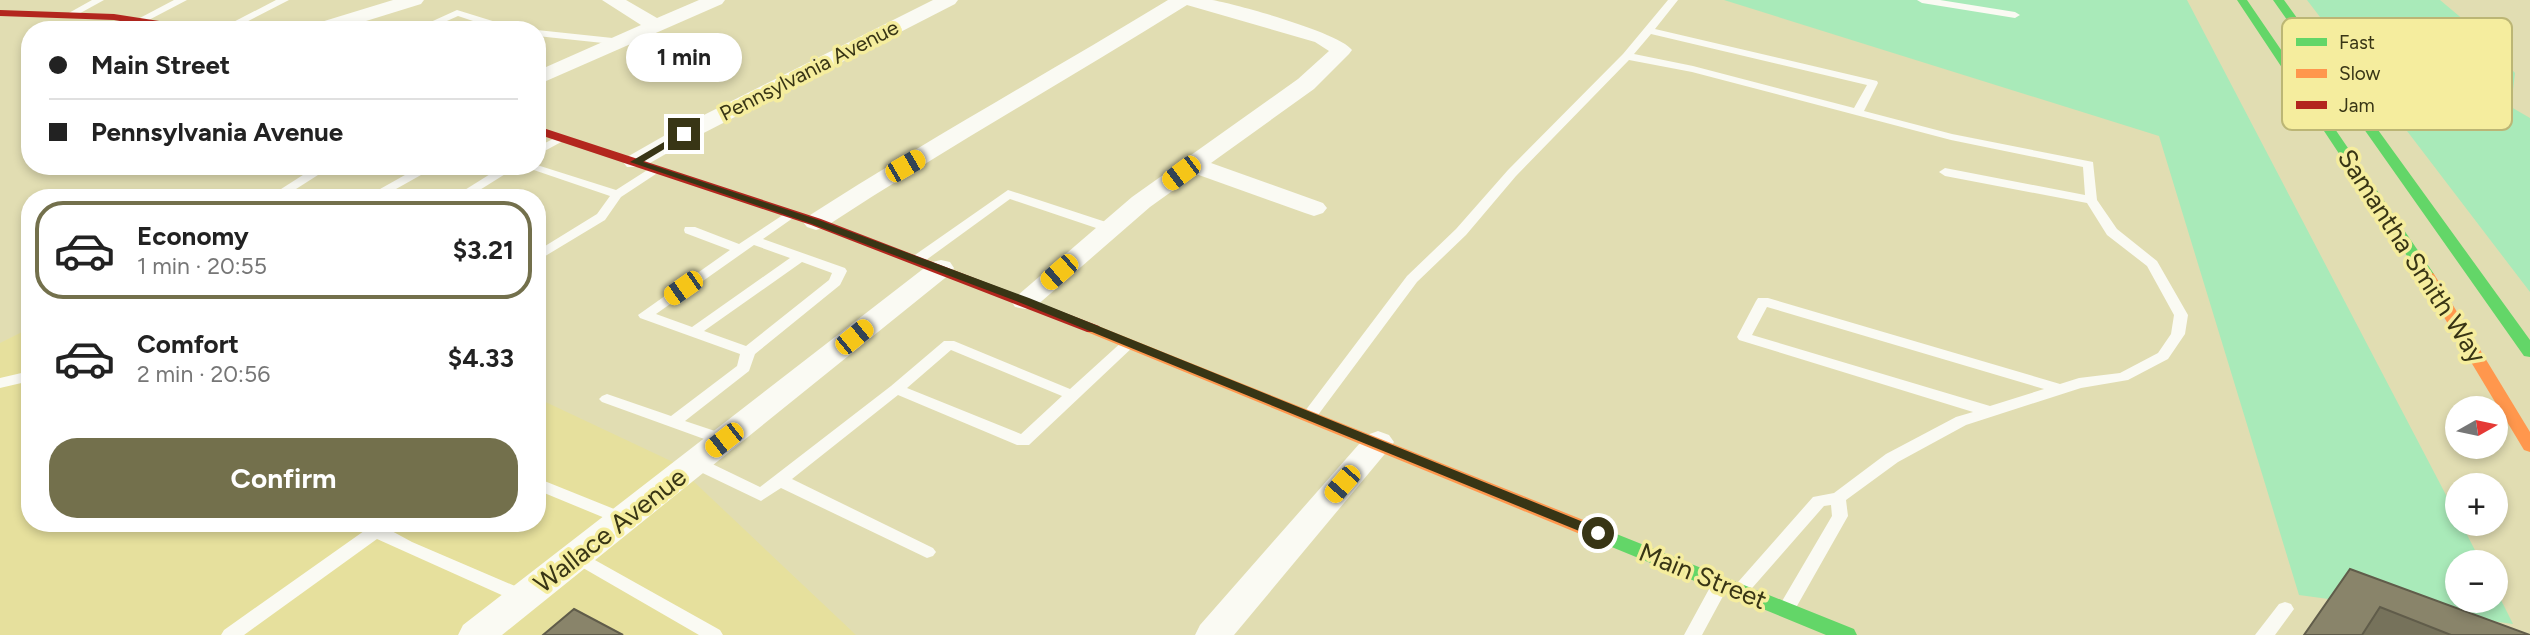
<!DOCTYPE html>
<html lang="en">
<head>
<meta charset="utf-8">
<style>
	:root { --surface:#fff; --page:#f2f2f2; --text:#222; --muted:#767676; --line:#e0e0e0; --accent:#73704c }
	body { margin:0; font-family:Figtree,sans-serif; background:var(--page); color:var(--text); height:100vh; display:flex; flex-direction:column; font-size:26px; white-space:nowrap }
	* { box-sizing:border-box; margin:0 }
	p { font-size:23px; color:var(--muted) }
	.icon { flex:none; width:38px; height:38px; fill:none; stroke:currentColor; stroke-width:2; stroke-linecap:round; stroke-linejoin:round }
	.map { position:relative; flex:1; overflow:hidden }
	.panel { position:absolute; left:21px; top:189px; width:525px; height:343px; display:flex; flex-direction:column; background:var(--surface); border-radius:28px; box-shadow:0 4px 10px #0003 }
	.panel>* { flex:none }
	.banner { position:absolute; left:21px; top:21px; width:525px; height:154px; border-radius:28px; box-shadow:0 4px 10px #0003; display:grid; align-content:center; height:154px; padding:0 28px; background:var(--surface) }
	.needle { width:46px; rotate:81deg }
	.buttons { position:absolute; left:2445px; top:396px; display:grid; gap:14px }
	.buttons a { display:grid; place-items:center; width:63px; height:63px; border-radius:50%; background:var(--surface); box-shadow:0 4px 10px #0003; font-size:35px }
	.end { position:absolute; width:32px; height:32px; margin:-16px; border:9px solid #383515; background:#fff; box-shadow:0 0 0 4px #fff }
	.from { border-radius:50% }
	.bubble { position:absolute; height:49px; border-radius:24px; background:var(--surface); box-shadow:0 4px 10px #0003; font-size:23px; font-weight:700; line-height:49px; text-align:center }
	.car { position:absolute; width:21px; height:42px; margin:-21px -10px; border-radius:9px; box-shadow:0 0 5px 2px #0007; background:linear-gradient(#f5c518 24%,#345 0 40%,#f5c518 0 76%,#345 0 86%,#f5c518 0) }
	.banner b { display:flex; align-items:center; gap:24px; height:66px; font-size:26px }
	.banner b+b { border-top:2px solid var(--line) }
	.banner i { width:18px; height:18px; background:var(--text) }
	ul { padding:12px 0 0; list-style:none }
	li { display:flex; align-items:center; gap:21px; height:98px; margin:0 14px 10px; padding:0 14px; border:4px solid transparent; border-radius:28px }
	li div { flex:1 }
	li b { display:block; font-size:26px }
	li em { font-style:normal; font-weight:700 }
	li.selected { border-color:var(--accent) }
	li>.icon { width:63px; height:63px; stroke-width:1.5 }
	.primary-button { display:flex; gap:14px; margin-top:auto; padding:14px 28px }
	.primary-button a { flex:1; height:80px; border-radius:28px; background:var(--accent); color:#fff; font-size:28px; font-weight:700; line-height:80px; text-align:center }
	.map>svg:first-child { display:block }
	.built { fill:#e6e09d }
	.green { fill:#a9eab9 }
	.lines { fill:none; stroke-linecap:round; stroke-linejoin:round }
	.lane { fill:#fafaf3; fill-rule:evenodd }
	.street { fill:#fafaf3; fill-rule:evenodd }
	.fast { fill:#63d668; fill-rule:evenodd }
	.slow { fill:#ff974d; fill-rule:evenodd }
	.jam { fill:#b3261e; fill-rule:evenodd }
	.wall { fill:#76725b }
	.building { fill:#89846a; stroke:#605c4a; stroke-width:2 }
	.route { fill:#383515 }
	.labels { text-anchor:middle; dominant-baseline:central; stroke-width:7; stroke-linejoin:round; paint-order:stroke }
	.far-street-label { font-size:21px; fill:#383515; stroke:#f5ed9e }
	.street-label { font-size:26px; fill:#383515; stroke:#f5ed9e }
	.key { fill:#f5ed9e; stroke:#bcb675; stroke-width:2 }
	.key-label { font-size:19px; fill:#383515 }
</style>
</head>
<body>
<div class="map">
<svg width="2530" height="635" viewBox="0 0 2530 635">
	<rect width="100%" height="100%" fill="#e1ddb2"/>
	<!-- built -->
	<path class="built" d="M30,328V523H537V398L673,462L856,635H0V343Z"/>
	<!-- green -->
	<path class="green" d="M1724,0H2187L2457,516V523H2461L2481,562H2457V600H2496V590L2513,624L2299,595L2159,136Z
		M2307,0H2440L2471,26L2515,73L2511,107L2530,118V292Z"/>
	<g class="lines">
		<!-- lane -->
		<path class="lane" d="M92,0H104L75,16L67,14Z
			M174,0H187L145,22L136,20Z
			M276,0H289L231,30H218Z
			M1668,0H1678L1655,29L1877,81L1878,83L1864,111L1952,134L2093,162L2097,200L2117,229L2157,261L2188,315L2185,334L2168,359L2128,380L2081,388L1966,425L1898,462L1846,500L1848,516L1793,613L1787,615L1781,613L1778,608L1832,516L1831,505L1824,506L1746,595L1740,597L1734,595L1731,590L1813,497L1834,493L1886,454L1956,417L1973,412L1739,340L1737,337L1756,301L1758,298H1768L2060,384L2079,378L2120,373L2158,353L2171,334L2174,315L2147,266L2107,235L2087,203L1945,176L1939,172L1945,168L2085,195L2083,167L1951,140L1692,72L1629,60L1516,176L1466,235L1417,282L1315,419H1305L1302,415L1407,276L1456,229L1508,170L1623,54ZM1651,34L1867,85L1854,108L1693,66L1634,54ZM1767,307L2044,389L1990,406L1752,335Z
			M1917,0H1940L2015,12L2020,15L2015,18L1922,3Z
			M457,10L499,23L523,28L524,30L497,29L458,16L427,30H413Z
			M537,30L622,39L627,42L622,45L537,36Z
			M561,135L567,138L565,140L537,155V147Z
			M537,165L616,190L652,167H660L662,170L621,197L605,220L537,261V251L597,214L610,196L522,166Z
			M317,166H332L282,198H267Z
			M421,166H437L380,198H364Z
			M503,166H518L467,198H452Z
			M1008,190L1115,225L1116,228L1115,231H1105L1010,199L922,263H912L910,260L912,257Z
			M789,211L793,212L795,215L793,218L763,239L845,268L847,271L840,285L755,354L749,371L685,421L730,436L732,440L730,444H718L602,402L599,399L602,396L607,394L671,416L737,366L740,354L640,318L638,315L730,250L685,233L684,230L685,227H695L739,244ZM754,245L790,258L692,327L656,314ZM802,262L832,273L829,280L746,346L704,331Z
			M1129,339L1136,343L1134,346L1029,445H1017L898,395L792,479L933,548L936,552L933,556L927,558L781,488L761,501L690,467L688,463L690,459H702L760,487L891,386L944,341H954L1070,389L1124,340ZM951,350L1062,396L1021,434L907,388Z
			M30,371V381L0,388V378Z
			M537,478L629,515L631,519L629,523L623,525L617,523L537,490Z
			M354,523H377L412,542L529,592L532,597L529,602L523,604L517,602L377,539L244,635H221L224,630L364,531Z
			M577,550L720,630L723,635H699L571,561L568,556L571,551Z
			M1720,578L1726,580L1729,585L1702,635H1684L1714,580Z
			M2285,602L2291,604L2294,609L2275,635H2255L2279,604Z"/>
		<!-- street -->
		<path class="street" d="M393,0H424L421,4L337,30H305L308,26Z
			M602,0H626L657,18L699,0H725L722,4L537,85V71L641,25Z
			M933,0H958L955,4L692,139L643,167H627L623,162L627,157L676,129Z
			M1168,0C1182,0 1198,0 1212,0C1236,4 1341,33 1352,50L1349,54L1314,89L1211,163L1323,203L1327,208L1323,213L1314,216L1305,213L1196,174L1150,207L1035,307L1025,309L1015,307L1011,301L1132,197L1298,79L1329,51L1315,42L1187,5C1067,80 943,150 825,227L816,230L807,227L803,222L807,217C925,141 1048,73 1168,0Z
			M941,260L950,262L954,268L950,274L502,635H458L463,625L932,262Z
			M1378,431L1389,435L1394,442L1389,449L1234,635H1195L1200,625L1367,435Z"/>
		<!-- fast -->
		<path class="fast" d="M2237,0H2247L2434,274L2431,277H2421Z
			M2273,0H2284L2530,340V357L2524,356Z
			M1604,529L1854,629L1857,635H1826L1597,541L1594,536L1597,531Z"/>
		<!-- slow -->
		<path class="slow" d="M2426,269L2434,274L2530,432V452L2524,450L2418,274Z
			M1093,324L1611,531L1614,536L1611,541L1604,543L1597,541L1087,332L1085,329L1087,326Z"/>
		<!-- jam -->
		<path class="jam" d="M0,10L114,14L198,27L204,30H174L114,20L0,16Z
			M537,126L821,219L1099,326L1101,329L1099,332H1087L811,225L537,134Z"/>
	</g>
	<!-- wall -->
	<path class="wall" d="M2350,569L2530,635H2304Z"/>
	<!-- building -->
	<path class="building" d="M2350,569L2530,635H2451L2380,607L2362,635H2304Z
		M574,609L623,635H543Z"/>
	<!-- route -->
	<path class="route" d="M681,132L689,134L643,162L819,220L1029,298L1603,530L1605,533L1603,537H1594L1021,303L812,224L630,162Z"/>
	<g class="labels">
		<!-- far-street labels -->
		<g class="far-street-label">
			<text transform="translate(809 70) rotate(-27)">Pennsylvania Avenue</text>
		</g>
		<!-- street labels -->
		<g class="street-label">
			<text transform="translate(2412 256) rotate(57)">Samantha Smith Way</text>
			<text transform="translate(610 530) rotate(-38)">Wallace Avenue</text>
			<text transform="translate(1703 576) rotate(22)">Main Street</text>
		</g>
	</g>
	<!-- legend -->
	<rect x="2282" y="18" width="230" height="112" rx="10" class="key"/>
	<rect x="2296" y="38" width="31" height="8" fill="#63d668"/>
	<rect x="2296" y="69" width="31" height="9" fill="#ff974d"/>
	<rect x="2296" y="101" width="31" height="8" fill="#b3261e"/>
	<g class="key-label">
		<text x="2339" y="49">Fast</text>
		<text x="2339" y="80">Slow</text>
		<text x="2339" y="112">Jam</text>
	</g>
</svg>
<div class="buttons">
<a><svg class="needle" viewBox="-14 -14 28 28"><path d="M0-13l5 13h-10z" fill="#e53935"/><path d="M0 13l5-13h-10z" fill="#767676"/></svg></a>
<a>+</a>
<a>−</a>
</div>
<i class="end from" style="left:1598px;top:533px"></i>
<i class="end" style="left:684px;top:134px"></i>
<div class="bubble" style="left:626px;top:33px;width:116px">1 min</div>
<i class="car" style="left:905px;top:166px;rotate:60deg"></i>
<i class="car" style="left:1181px;top:173px;rotate:233deg"></i>
<i class="car" style="left:1059px;top:272px;rotate:229deg"></i>
<i class="car" style="left:683px;top:288px;rotate:235deg"></i>
<i class="car" style="left:854px;top:337px;rotate:51deg"></i>
<i class="car" style="left:724px;top:440px;rotate:232deg"></i>
<i class="car" style="left:1342px;top:484px;rotate:221deg"></i>
<div class="banner">
<b><i class="from"></i>Main Street</b>
<b><i></i>Pennsylvania Avenue</b>
</div>
<section class="panel">
<ul>
<li class="selected"><svg class="icon" aria-label="car" viewBox="0 0 24 24"><path d="M5 17H2v-5l4-1 3-4h7l3 4 3 1v5h-3M9 17h6M6 11h13"/><circle cx="7" cy="17" r="2"/><circle cx="17" cy="17" r="2"/></svg><div><b>Economy</b><p>1 min · 20:55</p></div><em>$3.21</em></li>
<li><svg class="icon" aria-label="car" viewBox="0 0 24 24"><path d="M5 17H2v-5l4-1 3-4h7l3 4 3 1v5h-3M9 17h6M6 11h13"/><circle cx="7" cy="17" r="2"/><circle cx="17" cy="17" r="2"/></svg><div><b>Comfort</b><p>2 min · 20:56</p></div><em>$4.33</em></li>
</ul>
<div class="primary-button"><a>Confirm</a></div>
</section>
</div>
</body>
</html>
